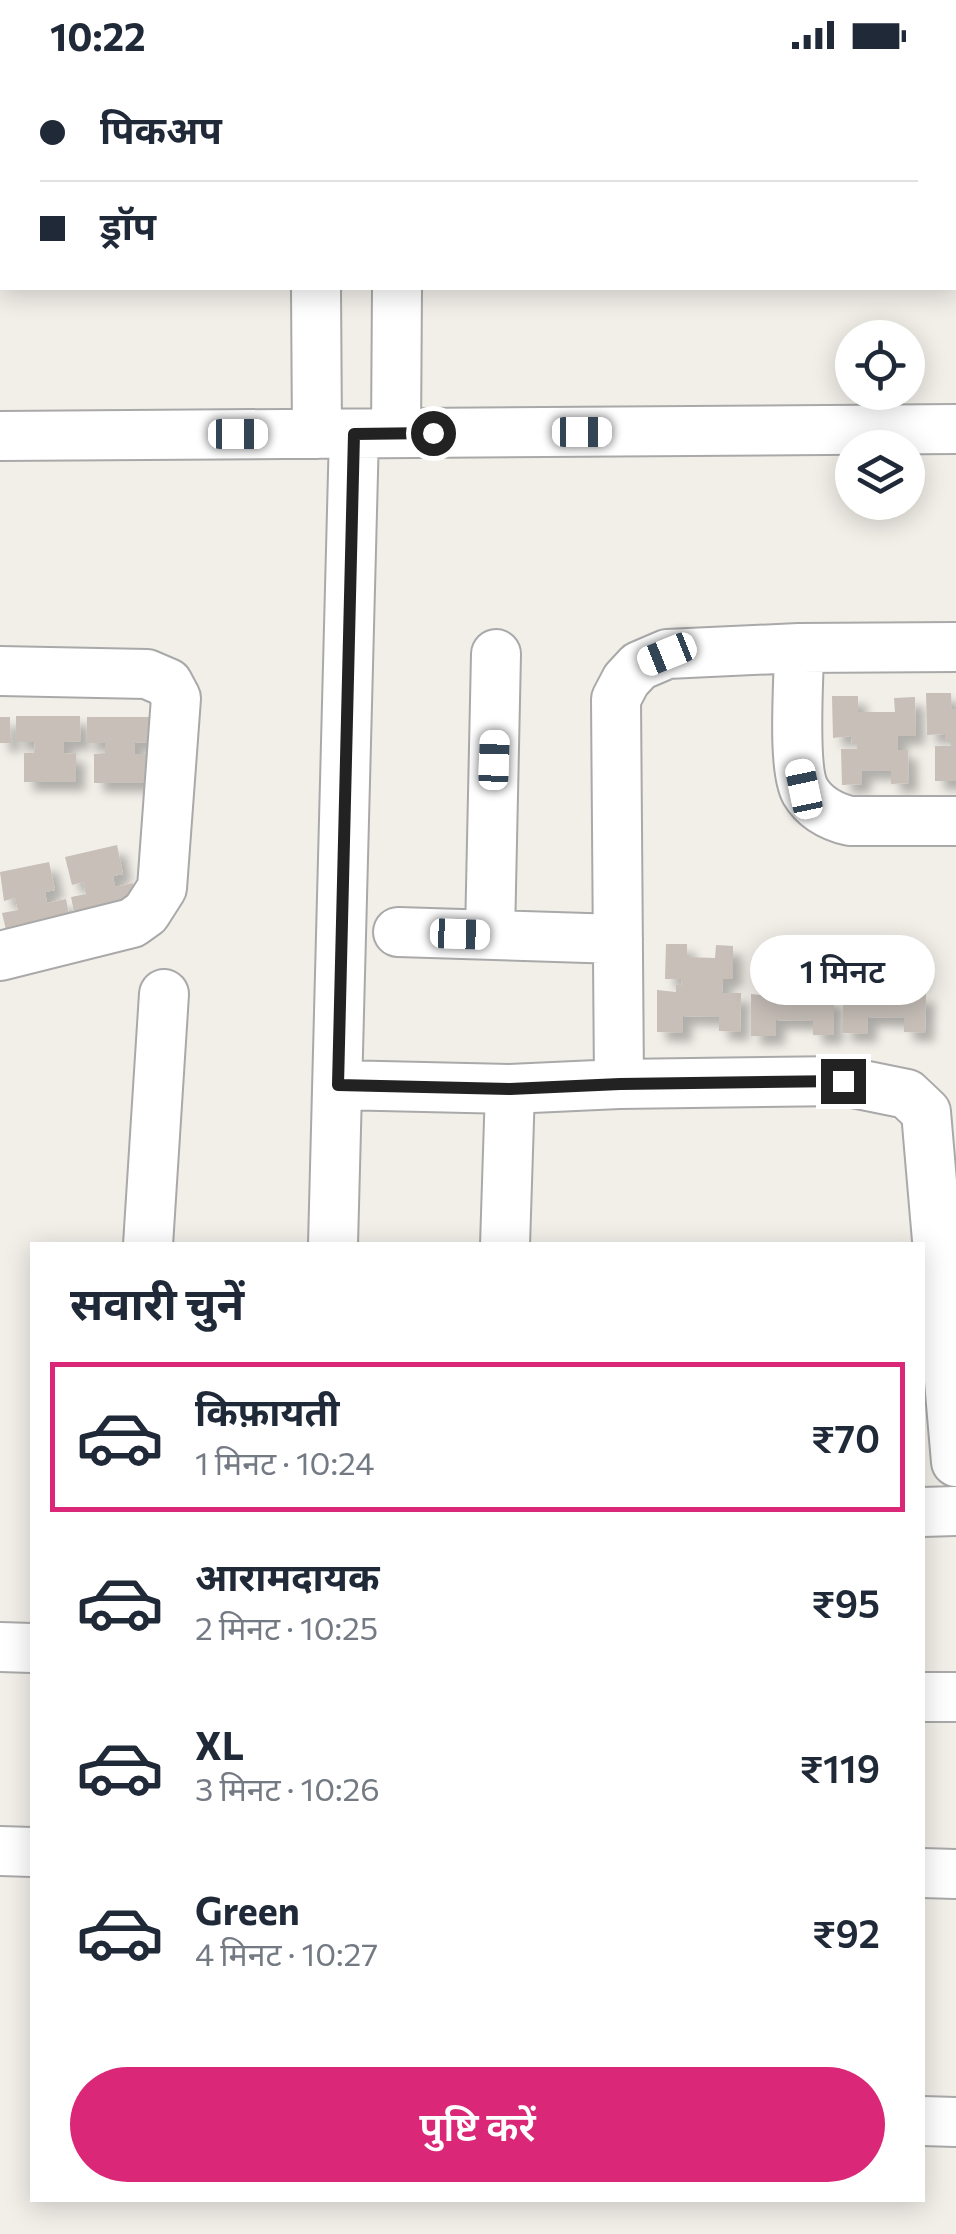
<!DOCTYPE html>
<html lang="hi">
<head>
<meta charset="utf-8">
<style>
	:root { --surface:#fff; --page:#f6f6f7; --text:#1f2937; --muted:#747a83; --line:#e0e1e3; --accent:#db2777 }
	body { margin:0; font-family:Commissioner,"Noto Sans Devanagari",sans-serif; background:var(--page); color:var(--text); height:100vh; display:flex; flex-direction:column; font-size:38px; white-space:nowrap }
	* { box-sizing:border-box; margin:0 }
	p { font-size:32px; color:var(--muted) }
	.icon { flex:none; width:55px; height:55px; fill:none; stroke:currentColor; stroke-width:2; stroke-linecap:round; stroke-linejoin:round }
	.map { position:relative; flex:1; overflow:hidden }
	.drawer { position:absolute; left:30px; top:1172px; width:895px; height:960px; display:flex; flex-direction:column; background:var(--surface); border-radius:0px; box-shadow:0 5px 25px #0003 }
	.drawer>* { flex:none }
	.guide { position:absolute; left:0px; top:0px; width:958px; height:220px; box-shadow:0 5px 25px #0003; display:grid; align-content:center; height:220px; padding:0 40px; background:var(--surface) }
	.controls { position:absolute; left:835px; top:250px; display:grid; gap:20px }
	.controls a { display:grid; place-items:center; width:90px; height:90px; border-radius:50%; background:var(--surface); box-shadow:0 5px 25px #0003; font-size:50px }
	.end { position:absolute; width:45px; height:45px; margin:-22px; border:12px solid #222; background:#fff; box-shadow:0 0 0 5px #fff }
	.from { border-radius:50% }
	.bubble { position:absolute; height:70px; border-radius:35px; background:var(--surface); box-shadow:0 5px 25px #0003; font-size:32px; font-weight:600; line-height:70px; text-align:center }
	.car { position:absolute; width:30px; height:60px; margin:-30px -15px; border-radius:12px; box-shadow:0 0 8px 2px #0007; background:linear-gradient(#fff 24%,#345 0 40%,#fff 0 76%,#345 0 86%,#fff 0) }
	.guide b { display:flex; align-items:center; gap:35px; height:95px; font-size:38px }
	.guide b+b { border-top:2px solid var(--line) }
	.guide i { width:25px; height:25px; background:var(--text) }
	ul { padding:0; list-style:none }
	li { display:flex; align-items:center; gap:30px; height:150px; margin:0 20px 15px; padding:0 20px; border:5px solid transparent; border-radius:0px }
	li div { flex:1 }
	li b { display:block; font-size:38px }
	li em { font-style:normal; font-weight:600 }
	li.selected { border-color:var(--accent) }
	li>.icon { width:90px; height:90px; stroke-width:1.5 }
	h2 { padding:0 40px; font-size:45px; line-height:120px }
	.button { display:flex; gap:20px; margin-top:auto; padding:20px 40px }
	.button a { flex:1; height:115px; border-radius:60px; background:var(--accent); color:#fff; font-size:40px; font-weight:600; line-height:115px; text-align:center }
	.status { display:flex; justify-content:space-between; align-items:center; height:70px; padding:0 50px; background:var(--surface); direction:ltr }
	.status svg { height:28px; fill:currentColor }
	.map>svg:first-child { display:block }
	.building { fill:#c7bfb8; filter:url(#shadow) }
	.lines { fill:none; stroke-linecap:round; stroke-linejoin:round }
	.minor-casing { stroke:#a9a9a9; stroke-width:52 }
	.minor { stroke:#fff; stroke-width:48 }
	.route { stroke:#222; stroke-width:12 }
</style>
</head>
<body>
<div class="status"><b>10:22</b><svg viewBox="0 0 49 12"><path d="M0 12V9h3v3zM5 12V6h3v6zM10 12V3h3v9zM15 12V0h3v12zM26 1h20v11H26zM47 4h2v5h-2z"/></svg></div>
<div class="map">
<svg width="956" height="2164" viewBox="0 0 956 2164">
	<defs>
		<filter id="shadow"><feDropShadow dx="9" dy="9" stdDeviation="5" flood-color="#0004"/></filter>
	</defs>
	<rect width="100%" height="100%" fill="#f2efe9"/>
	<!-- building -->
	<path class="building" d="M926,623H951L952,639H956V711H935V676H951V670H945V664L927,665Z
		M832,626H858V642H895L894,628L915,627L916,666H898V680H908L909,713L891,714V701H862V714L842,715L841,679H857V673H852L851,666L833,668Z
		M16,646H80L81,671L64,672V684L76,683V712H24V683H34L35,672H16Z
		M0,647H10L11,673H0Z
		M87,647H151V673L135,672V684H147V713H94V684L105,683V673H86Z
		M117,775L123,804L113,806L115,817L133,813L139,838L76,852L71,827L86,824L83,812L72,815L65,787Z
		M49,792L55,820L45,822L47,833L66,829L71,855L8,868L2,843L18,840L15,828L4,831L0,802Z
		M666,874H687V887L715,888L716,875L733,876V909H723L722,923H741L740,962L719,961V947L683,946V963L657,962V920L676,922V915H682L681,909H665Z
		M851,875H872V888L901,889V876L918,877V910H908V924H926L925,963L904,962V948L868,947V964L842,963L843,922L861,923V916H867V910L851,911Z
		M760,878H780V891H809V879H827L826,913L817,912L816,927H834V965H813V951L776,950V966H751V924L770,926V919H775V913H759Z"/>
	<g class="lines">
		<defs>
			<path id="minor" d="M317,2V0
				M398,2V0
				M955,84H956
				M0,91H2
				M316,218L317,364
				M396,363L397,218
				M0,366L956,359
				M799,578C799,610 792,696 805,721C815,738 833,747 850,751H956
				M0,601L147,604L168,613L176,628L162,818L146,843L132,853L0,886
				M398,862L618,869
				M490,865L496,584
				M619,1014L843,1011L907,1024L926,1042L956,1392
				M338,1015L510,1019L505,1175
				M510,1019L619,1014L616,629L626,610L639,596L667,584L799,578L956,577
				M148,1175L164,924
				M333,1175L354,364
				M922,1442L956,1441
				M0,1577L32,1578
				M922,1627H956
				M0,1781L32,1782
				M922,1803L956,1804
				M922,2051L956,2052"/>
		</defs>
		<!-- minor casing -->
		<use href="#minor" class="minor-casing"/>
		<!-- minor -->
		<use href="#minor" class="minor"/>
	</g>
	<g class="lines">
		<!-- route -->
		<path class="route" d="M433,363L354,364L338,1015L510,1019L620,1014L843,1011"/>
	</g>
</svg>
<div class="controls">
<a><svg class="icon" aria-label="locate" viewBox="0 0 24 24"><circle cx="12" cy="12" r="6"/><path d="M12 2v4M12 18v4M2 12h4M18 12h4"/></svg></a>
<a><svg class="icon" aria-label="layers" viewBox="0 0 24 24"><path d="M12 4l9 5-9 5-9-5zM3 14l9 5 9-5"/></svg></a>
</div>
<i class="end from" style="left:433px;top:363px"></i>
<i class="end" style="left:843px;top:1011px"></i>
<div class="bubble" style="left:750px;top:865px;width:185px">1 मिनट</div>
<i class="car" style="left:582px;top:362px;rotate:90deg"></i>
<i class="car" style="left:238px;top:364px;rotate:90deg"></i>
<i class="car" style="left:667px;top:584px;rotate:248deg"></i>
<i class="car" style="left:494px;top:690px;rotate:2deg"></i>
<i class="car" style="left:804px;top:719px;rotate:348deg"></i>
<i class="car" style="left:460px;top:864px;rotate:92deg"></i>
<div class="guide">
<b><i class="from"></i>पिकअप</b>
<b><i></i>ड्रॉप</b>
</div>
<section class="drawer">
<h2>सवारी चुनें</h2>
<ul>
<li class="selected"><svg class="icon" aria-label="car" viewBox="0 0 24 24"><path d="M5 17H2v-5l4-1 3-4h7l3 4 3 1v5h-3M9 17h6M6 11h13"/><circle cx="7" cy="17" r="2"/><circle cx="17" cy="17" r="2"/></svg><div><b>किफ़ायती</b><p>1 मिनट · 10:24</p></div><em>₹70</em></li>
<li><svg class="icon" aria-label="car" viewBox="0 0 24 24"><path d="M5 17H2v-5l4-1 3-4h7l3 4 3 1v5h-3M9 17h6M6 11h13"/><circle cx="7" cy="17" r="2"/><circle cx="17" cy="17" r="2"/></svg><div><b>आरामदायक</b><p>2 मिनट · 10:25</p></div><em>₹95</em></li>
<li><svg class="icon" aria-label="car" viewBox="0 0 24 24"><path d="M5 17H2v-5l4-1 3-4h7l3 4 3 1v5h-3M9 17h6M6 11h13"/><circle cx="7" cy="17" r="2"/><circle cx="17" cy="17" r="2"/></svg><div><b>XL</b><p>3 मिनट · 10:26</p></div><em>₹119</em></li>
<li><svg class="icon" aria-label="car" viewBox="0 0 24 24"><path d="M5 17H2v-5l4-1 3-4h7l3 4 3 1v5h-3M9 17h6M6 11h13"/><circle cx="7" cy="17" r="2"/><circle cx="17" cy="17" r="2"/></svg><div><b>Green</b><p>4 मिनट · 10:27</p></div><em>₹92</em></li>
</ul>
<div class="button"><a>पुष्टि करें</a></div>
</section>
</div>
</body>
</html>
